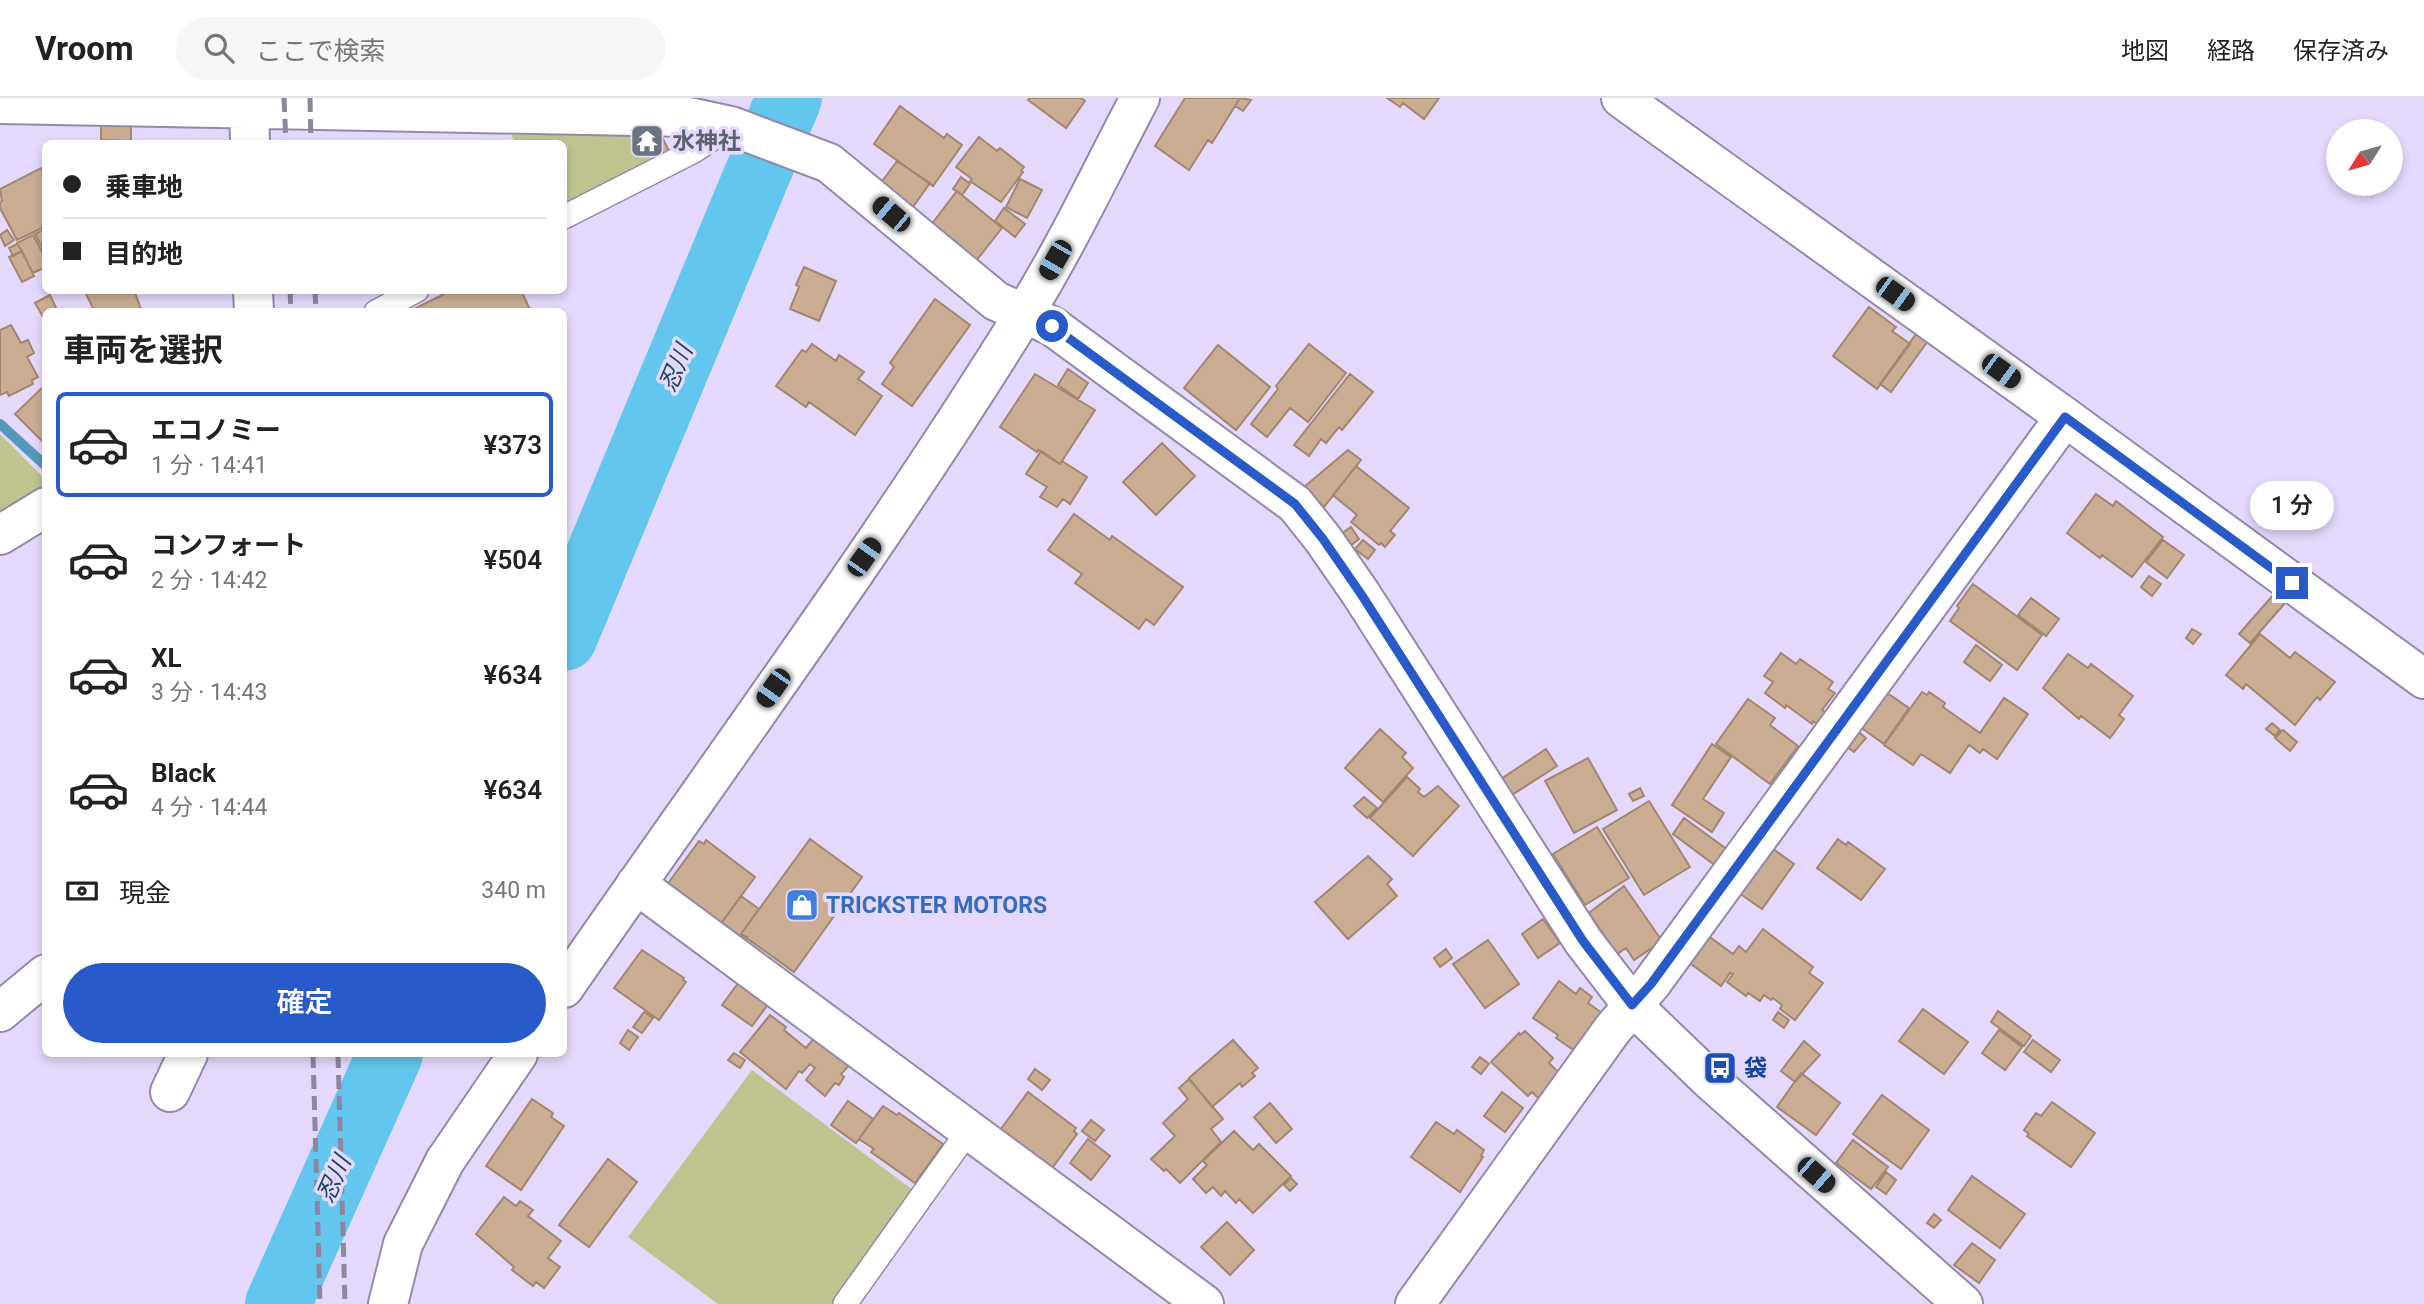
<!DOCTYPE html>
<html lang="ja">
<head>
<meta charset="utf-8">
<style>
	:root { --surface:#fff; --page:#f6f6f6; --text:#222; --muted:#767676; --line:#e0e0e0; --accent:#285bc9 }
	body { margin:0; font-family:Roboto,"Noto Sans JP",sans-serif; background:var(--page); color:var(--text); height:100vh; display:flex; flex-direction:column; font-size:26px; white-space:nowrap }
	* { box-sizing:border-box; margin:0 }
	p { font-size:23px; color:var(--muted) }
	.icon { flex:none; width:38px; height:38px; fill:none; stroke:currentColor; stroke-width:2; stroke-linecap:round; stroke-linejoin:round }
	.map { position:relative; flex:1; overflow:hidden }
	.side { position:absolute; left:42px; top:210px; width:525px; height:749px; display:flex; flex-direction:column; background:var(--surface); border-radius:10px; box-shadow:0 4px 10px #0003 }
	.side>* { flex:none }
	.guide { position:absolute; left:42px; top:42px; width:525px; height:154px; border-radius:10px; box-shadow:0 4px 10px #0003; display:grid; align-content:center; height:154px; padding:0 21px; background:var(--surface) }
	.needle { width:46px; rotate:233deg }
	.controls { position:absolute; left:2326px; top:21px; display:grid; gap:14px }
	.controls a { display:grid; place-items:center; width:77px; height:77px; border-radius:50%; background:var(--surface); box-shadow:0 4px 10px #0003; font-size:35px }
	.end { position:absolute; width:32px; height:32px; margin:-16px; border:9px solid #285bc9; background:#fff; box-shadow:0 0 0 4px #fff }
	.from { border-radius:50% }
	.bubble { position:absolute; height:49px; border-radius:24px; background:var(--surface); box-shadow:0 4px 10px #0003; font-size:23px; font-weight:600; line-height:49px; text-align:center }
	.car { position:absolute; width:21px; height:42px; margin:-21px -10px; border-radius:9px; box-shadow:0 0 5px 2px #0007; background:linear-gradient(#222 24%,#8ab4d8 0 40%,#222 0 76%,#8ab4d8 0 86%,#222 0) }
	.guide b { display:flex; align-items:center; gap:24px; height:66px; font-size:26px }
	.guide b+b { border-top:2px solid var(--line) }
	.guide i { width:18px; height:18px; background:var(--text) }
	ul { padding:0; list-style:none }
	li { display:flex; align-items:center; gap:21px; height:105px; margin:0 14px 10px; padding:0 7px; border:4px solid transparent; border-radius:10px }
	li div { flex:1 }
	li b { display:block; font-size:26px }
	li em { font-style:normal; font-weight:600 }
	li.selected { border-color:var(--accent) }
	li>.icon { width:63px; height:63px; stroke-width:1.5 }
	h2 { padding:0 21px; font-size:32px; line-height:84px }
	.pay { display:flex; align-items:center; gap:18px; height:77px; padding:0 21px; font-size:26px }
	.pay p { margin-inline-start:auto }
	.action { display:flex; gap:14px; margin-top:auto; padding:14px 21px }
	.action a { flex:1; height:80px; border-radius:42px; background:var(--accent); color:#fff; font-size:28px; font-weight:600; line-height:80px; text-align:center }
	header { display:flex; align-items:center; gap:42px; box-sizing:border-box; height:98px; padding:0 35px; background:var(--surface); border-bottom:2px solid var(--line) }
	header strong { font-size:33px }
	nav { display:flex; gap:38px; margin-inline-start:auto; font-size:24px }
	.search { width:490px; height:63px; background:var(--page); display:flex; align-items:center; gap:18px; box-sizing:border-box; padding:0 24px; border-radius:38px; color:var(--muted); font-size:26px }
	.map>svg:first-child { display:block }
	.green { fill:#bfc38e }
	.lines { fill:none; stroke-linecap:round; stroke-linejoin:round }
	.stream { stroke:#5599ba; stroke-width:10 }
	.river { stroke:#62c6ee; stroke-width:66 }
	.building { fill:#caad92; stroke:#a2866d; stroke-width:2 }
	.service-casing { stroke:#9389aa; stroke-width:26 }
	.minor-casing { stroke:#9389aa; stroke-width:42 }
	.tertiary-casing { stroke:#9389aa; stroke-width:42 }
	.service { stroke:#fff; stroke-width:23 }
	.minor { stroke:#fff; stroke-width:38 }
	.tertiary { stroke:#fff; stroke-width:38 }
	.rail { stroke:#8e869f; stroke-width:5; stroke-dasharray:14 7; stroke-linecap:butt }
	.route { stroke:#285bc9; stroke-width:9 }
	.labels { text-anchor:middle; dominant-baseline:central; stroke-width:7; stroke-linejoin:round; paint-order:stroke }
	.worship-label { font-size:23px; font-weight:bold; fill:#5b616d; stroke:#e4d9fd; text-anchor:start }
	.shop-label { font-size:23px; font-weight:bold; fill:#366cbe; stroke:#e4d9fd; text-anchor:start }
	.transit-label { font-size:23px; font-weight:bold; fill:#164399; stroke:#e4d9fd; text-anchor:start }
	.water-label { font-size:24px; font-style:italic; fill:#1b4758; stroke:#e4d9fd }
</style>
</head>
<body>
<header>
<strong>Vroom</strong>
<div class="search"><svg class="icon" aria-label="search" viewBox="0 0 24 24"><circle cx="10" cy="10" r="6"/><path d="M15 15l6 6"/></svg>ここで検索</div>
<nav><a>地図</a><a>経路</a><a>保存済み</a></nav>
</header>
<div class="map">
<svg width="2424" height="1206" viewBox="0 0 2424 1206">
	<rect width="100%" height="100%" fill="#e4d9fd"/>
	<!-- green -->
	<path class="green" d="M510,34L640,37L652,63L564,106V46L515,45Z
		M0,336L46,382L45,397L0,425Z
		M752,972L917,1095L836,1206H718L628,1139Z"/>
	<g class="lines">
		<!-- stream -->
		<path class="stream" d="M0,326L46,368"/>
		<!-- river -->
		<path class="river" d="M564,540L789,0
			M278,1206L390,956"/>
	</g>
	<!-- building -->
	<path class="building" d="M1030,0H1081L1085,3L1066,30L1028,2Z
		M1185,0H1240L1212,45L1208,42L1189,72L1155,48Z
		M1240,0L1251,2L1243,13L1235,8Z
		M1387,0H1439L1424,21L1403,5L1400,9Z
		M900,8L944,40L947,36L962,47L933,88L874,46Z
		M101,24L131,25V43L101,42Z
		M979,39L997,53L1000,50L1024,69L1021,73L1023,74L1001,104L970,83L972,81L956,69Z
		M663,41L669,53L659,58L653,45Z
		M897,63L930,85L910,113L878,89Z
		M41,70L46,79V128L17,142L0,110V104L2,103L0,91Z
		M961,79L970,86L962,97L953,91Z
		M1020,81L1042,92L1027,120L1006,109Z
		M957,93L1002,130L976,163L931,127Z
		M1004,110L1025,126L1015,139L995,123Z
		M46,131V156L35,136Z
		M7,132L14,142L5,148L0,137Z
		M33,137L46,161V169L33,175L17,145Z
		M17,146L22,153L13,158L9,150Z
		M22,153L34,178L22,184L9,159Z
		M804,169L836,183L819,223L790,211L799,189L796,187Z
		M84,192H134L142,214H95Z
		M452,192H521L531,214H408Z
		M50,197L58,214H46V224L35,205Z
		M935,201L970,227L912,308L882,286L894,269L890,265Z
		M1869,209L1896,229L1892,233L1910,246L1877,291L1833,258Z
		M11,227L21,245L28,242L34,255L27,259L38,279L32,282L33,286L9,298L7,294L0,297V232Z
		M1919,232L1930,240L1891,294L1880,286Z
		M812,246L836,263L839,257L864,274L858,281L882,298L855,337L809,304L806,309L776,288L802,252L806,254Z
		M1309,246L1346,275L1308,324L1290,310L1267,339L1251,326L1278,291L1276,288Z
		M1218,247L1270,289L1236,332L1184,290Z
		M1068,271L1088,285L1078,301L1058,287Z
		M1035,276L1095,312L1060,366L1038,352L1037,354L1000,329Z
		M1350,276L1373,294L1342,332L1339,329L1326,345L1321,341L1309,358L1294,347Z
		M46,286V347L15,316Z
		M1162,345L1195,378L1156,417L1123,384Z
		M1348,352L1361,362L1324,409L1304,389Z
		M1041,353L1060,366L1062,363L1087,379L1070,406L1063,401L1057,409L1040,399L1047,389L1026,376Z
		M1356,368L1409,410L1390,433L1395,437L1385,449L1381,445L1379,447L1351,424L1357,417L1333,397Z
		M2096,396L2113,408L2116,403L2163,439L2132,479L2102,457L2100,460L2067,435Z
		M1074,416L1110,442L1112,438L1183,489L1154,527L1146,521L1139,531L1075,485L1082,476L1048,452Z
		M1351,429L1359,441L1350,448L1341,436Z
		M1363,442L1375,452L1368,461L1355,451Z
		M2163,442L2184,457L2167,480L2146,464Z
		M2149,478L2161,486L2152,498L2141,489Z
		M1973,486L2042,537L2017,572L1950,523L1959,510L1957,508Z
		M2275,495L2286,504L2250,545L2239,536Z
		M2031,500L2059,521L2046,538L2018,517Z
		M2192,531L2201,536L2193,546L2186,540Z
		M2260,536L2290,560L2295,554L2335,584L2320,602L2317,599L2295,627L2246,586L2243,591L2226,577Z
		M1976,547L2002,567L1990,583L1964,564Z
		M1781,555L1796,566L1800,561L1833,584L1828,591L1835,595L1822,612L1829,616L1820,628L1813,623L1812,626L1786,607L1785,610L1765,595L1773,584L1764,578Z
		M2068,556L2088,570L2091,566L2133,598L2119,617L2124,621L2110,640L2081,618L2079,621L2043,590Z
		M1880,590L1909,610L1884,646L1856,626Z
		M1922,594L1927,597L1929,594L1945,605L1943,609L1980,635L2004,600L2028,616L1997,661L1983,651L1980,655L1969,647L1950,675L1921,656L1913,667L1884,647Z
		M1748,601L1775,620L1770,627L1798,648L1770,686L1716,646Z
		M2272,625L2280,632L2275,638L2266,631Z
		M1849,626L1866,640L1854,654L1837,642Z
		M1380,631L1406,655L1402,659L1413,670L1383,704L1345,670Z
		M2283,632L2297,644L2290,653L2275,640Z
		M1712,646L1731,659L1703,701L1724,715L1712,734L1672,707Z
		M1546,651L1557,668L1512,697L1501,681Z
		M1588,660L1617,712L1574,735L1545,683Z
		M1407,679L1420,691L1418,694L1424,699L1438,688L1459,708L1413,758L1370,720Z
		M1640,690L1644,698L1633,703L1629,696Z
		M1364,699L1377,710L1367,720L1354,708Z
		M1649,703L1690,769L1644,797L1603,731Z
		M1684,720L1732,755L1720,771L1673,736Z
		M1597,729L1629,780L1585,807L1553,756Z
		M810,741L862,779L794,874L741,836Z
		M1838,741L1846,747L1848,744L1885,771L1861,802L1817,770Z
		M706,742L755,779L720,827L666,788L699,743L704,746Z
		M1762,743L1794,766L1762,811L1732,790Z
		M1368,758L1392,781L1387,786L1397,798L1348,841L1315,804Z
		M1624,788L1662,843L1634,862L1626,850L1617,856L1589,815Z
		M741,798L759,811L741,836L747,839L740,848L717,831Z
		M1543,821L1560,845L1538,860L1522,836Z
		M1763,831L1813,869L1809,875L1823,885L1795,922L1780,911L1782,907L1773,900L1771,902L1764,897L1760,903L1748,895L1746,898L1727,884L1733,876L1730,875L1721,888L1687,863L1707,837L1733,856L1739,848L1746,854Z
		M1488,842L1519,886L1485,910L1453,866Z
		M1446,851L1452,860L1440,869L1434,860Z
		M642,852L684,880L683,882L686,884L659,922L614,890Z
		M1559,883L1576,896L1580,890L1592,899L1588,905L1605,917L1578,955L1556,940L1558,937L1533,920Z
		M739,884L769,905L752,928L722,907Z
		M1923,911L1968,944L1944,976L1899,943Z
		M1998,913L2031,938L2024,948L1991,924Z
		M644,914L653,920L642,935L633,929Z
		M1778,914L1789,922L1784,930L1773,922Z
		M770,917L786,929L784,932L806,950L819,934L854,962L841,976L844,979L839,987L835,985L825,998L806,982L815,970L810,966L802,975L799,973L786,991L740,954Z
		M628,932L638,939L629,952L620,945Z
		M1999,932L2022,949L2005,972L1982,955Z
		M1525,933L1553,960L1549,965L1562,978L1544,1006L1532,994L1528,998L1491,964L1519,935L1520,937Z
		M1233,942L1258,970L1252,975L1255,978L1242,989L1240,985L1212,1009L1189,980Z
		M2033,942L2060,962L2051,974L2024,954Z
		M1804,943L1820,957L1795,984L1781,973Z
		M734,955L745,962L740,970L728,962Z
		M1480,959L1489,966L1481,976L1472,969Z
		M1035,971L1050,982L1042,992L1028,981Z
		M1801,975L1840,1005L1816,1037L1777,1009Z
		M1189,981L1223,1021L1211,1031L1221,1044L1180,1085L1166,1071L1164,1073L1151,1061L1175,1038L1163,1025L1188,1001L1179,990Z
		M1028,994L1076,1030L1074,1033L1077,1036L1050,1073L998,1035Z
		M1502,994L1523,1010L1505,1034L1484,1018Z
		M1882,997L1929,1032L1901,1071L1853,1036Z
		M532,1001L553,1015L551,1019L564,1028L521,1092L486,1068Z
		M848,1003L873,1021L856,1045L831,1027Z
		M2052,1004L2095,1035L2071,1069L2027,1038L2029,1036L2024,1032L2036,1015L2041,1018Z
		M1270,1005L1292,1031L1276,1045L1254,1019Z
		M883,1008L897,1017L899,1015L943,1046L915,1085L871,1054L874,1051L859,1041Z
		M1091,1022L1104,1032L1095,1043L1082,1033Z
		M1436,1024L1454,1036L1457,1032L1484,1052L1481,1058L1483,1059L1460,1094L1411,1059Z
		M1234,1033L1253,1052L1259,1046L1291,1078L1253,1115L1239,1101L1236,1105L1225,1093L1221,1098L1213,1089L1206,1095L1193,1081L1207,1067L1203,1063Z
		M1088,1041L1110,1058L1091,1082L1070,1065Z
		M1853,1042L1888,1069L1871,1091L1836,1065Z
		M608,1061L637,1084L589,1149L559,1127Z
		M1886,1074L1896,1082L1886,1096L1876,1089Z
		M1972,1078L2025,1116L2000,1150L1948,1112Z
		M1291,1080L1297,1086L1290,1093L1284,1087Z
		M504,1099L516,1108L520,1103L533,1112L528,1118L561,1143L548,1160L560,1169L544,1190L536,1184L533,1188L512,1172L514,1169L476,1136Z
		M1934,1116L1941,1122L1934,1130L1927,1125Z
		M1227,1124L1254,1152L1230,1177L1201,1149Z
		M1972,1145L1995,1162L1979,1185L1954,1167Z"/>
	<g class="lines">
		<defs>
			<path id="service" d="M564,119L694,53L731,28
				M376,214L417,192
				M845,1206L969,1032"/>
			<path id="minor" d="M249,0L250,46
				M1621,0L2065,319L2424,581
				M0,6L689,19L731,28L829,65L996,203L1052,228L1295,406L1323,441L1361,496L1583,843L1632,907L1712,984L1963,1206
				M253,192L254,214
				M0,437L46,409
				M636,786L1204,1206
				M0,914L46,876
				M170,994L188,956
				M388,1206L403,1146L445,1063
				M1415,1206L1612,932L1651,886L2065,319"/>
			<path id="tertiary" d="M564,890C718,667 881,447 1024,216C1067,147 1102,72 1140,0
				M445,1063L518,956"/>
		</defs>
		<!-- service casing -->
		<use href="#service" class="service-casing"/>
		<!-- minor casing -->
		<use href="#minor" class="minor-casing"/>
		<!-- tertiary casing -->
		<use href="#tertiary" class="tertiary-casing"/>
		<!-- service -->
		<use href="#service" class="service"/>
		<!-- minor -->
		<use href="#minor" class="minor"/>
		<!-- tertiary -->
		<use href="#tertiary" class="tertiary"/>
		<!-- rail -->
		<path class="rail" d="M284,0L286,46
			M310,0L311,46
			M290,192L291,214
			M315,192L316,214
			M313,956L320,1206
			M338,956L345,1206"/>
	</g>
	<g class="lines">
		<!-- route -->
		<path class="route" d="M1052,228L1295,406L1323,441L1361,496L1583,843L1632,907L1651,886L2065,319L2292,485"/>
	</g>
	<!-- icons -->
	<defs>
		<symbol id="temple-square" viewBox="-11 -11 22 22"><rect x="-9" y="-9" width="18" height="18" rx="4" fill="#6b7280" stroke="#e4d9fd"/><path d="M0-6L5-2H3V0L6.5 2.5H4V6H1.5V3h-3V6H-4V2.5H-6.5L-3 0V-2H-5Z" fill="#fff"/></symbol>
		<symbol id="shop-square" viewBox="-11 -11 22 22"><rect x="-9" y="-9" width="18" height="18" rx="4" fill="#3f7fe0" stroke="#e4d9fd"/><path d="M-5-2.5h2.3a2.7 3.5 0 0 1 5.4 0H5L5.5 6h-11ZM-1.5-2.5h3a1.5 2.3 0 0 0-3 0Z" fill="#fff"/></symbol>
		<symbol id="bus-square" viewBox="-11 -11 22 22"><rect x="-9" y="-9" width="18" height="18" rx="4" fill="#1a4fb4" stroke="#e4d9fd"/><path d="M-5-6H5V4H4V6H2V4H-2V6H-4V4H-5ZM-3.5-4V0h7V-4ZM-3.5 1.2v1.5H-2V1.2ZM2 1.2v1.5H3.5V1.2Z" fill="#fff"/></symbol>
	</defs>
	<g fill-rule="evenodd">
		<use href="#temple-square" x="628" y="24" width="38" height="38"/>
		<use href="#shop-square" x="783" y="788" width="38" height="38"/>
		<use href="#bus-square" x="1701" y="951" width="38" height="38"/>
	</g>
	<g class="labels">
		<!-- worship labels -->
		<g class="worship-label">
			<text x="672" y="43">水神社</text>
		</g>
		<!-- shop labels -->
		<g class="shop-label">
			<text x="826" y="807">TRICKSTER MOTORS</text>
		</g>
		<!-- transit labels -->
		<g class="transit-label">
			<text x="1744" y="970">袋</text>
		</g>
		<!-- water labels -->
		<g class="water-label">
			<text transform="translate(676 270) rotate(-67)">忍川</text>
			<text transform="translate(334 1081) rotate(-66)">忍川</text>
		</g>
	</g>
</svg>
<div class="controls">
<a><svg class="needle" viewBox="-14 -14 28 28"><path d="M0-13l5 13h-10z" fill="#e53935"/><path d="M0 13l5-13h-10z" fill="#767676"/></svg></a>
</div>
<i class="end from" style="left:1052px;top:228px"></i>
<i class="end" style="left:2292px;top:485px"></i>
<div class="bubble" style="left:2250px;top:383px;width:84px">1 分</div>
<i class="car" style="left:891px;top:116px;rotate:310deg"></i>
<i class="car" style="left:1055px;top:162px;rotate:210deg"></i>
<i class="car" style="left:1895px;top:196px;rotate:126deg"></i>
<i class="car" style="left:2001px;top:273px;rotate:126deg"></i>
<i class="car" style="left:864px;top:459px;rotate:35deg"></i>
<i class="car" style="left:773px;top:590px;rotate:215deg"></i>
<i class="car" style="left:1816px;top:1077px;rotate:131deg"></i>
<div class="guide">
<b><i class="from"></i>乗車地</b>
<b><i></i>目的地</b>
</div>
<section class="side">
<h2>車両を選択</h2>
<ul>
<li class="selected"><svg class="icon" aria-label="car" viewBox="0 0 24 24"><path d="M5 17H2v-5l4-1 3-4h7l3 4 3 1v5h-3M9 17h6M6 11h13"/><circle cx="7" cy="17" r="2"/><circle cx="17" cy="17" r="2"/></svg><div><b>エコノミー</b><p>1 分 · 14:41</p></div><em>¥373</em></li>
<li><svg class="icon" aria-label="car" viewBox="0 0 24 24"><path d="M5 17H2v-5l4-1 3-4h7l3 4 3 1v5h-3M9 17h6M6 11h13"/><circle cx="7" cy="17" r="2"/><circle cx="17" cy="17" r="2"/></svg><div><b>コンフォート</b><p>2 分 · 14:42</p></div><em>¥504</em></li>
<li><svg class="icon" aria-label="car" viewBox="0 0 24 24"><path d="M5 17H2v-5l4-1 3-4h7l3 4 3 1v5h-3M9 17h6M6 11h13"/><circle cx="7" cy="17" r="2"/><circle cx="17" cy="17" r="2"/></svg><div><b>XL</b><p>3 分 · 14:43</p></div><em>¥634</em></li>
<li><svg class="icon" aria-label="car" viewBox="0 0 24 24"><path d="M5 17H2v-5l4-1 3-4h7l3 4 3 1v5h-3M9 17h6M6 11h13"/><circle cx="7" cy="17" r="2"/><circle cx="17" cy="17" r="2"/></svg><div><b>Black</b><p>4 分 · 14:44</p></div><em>¥634</em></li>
</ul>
<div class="pay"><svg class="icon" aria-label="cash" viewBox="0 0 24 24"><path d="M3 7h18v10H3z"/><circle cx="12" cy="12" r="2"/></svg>現金<p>340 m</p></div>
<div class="action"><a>確定</a></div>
</section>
</div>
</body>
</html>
